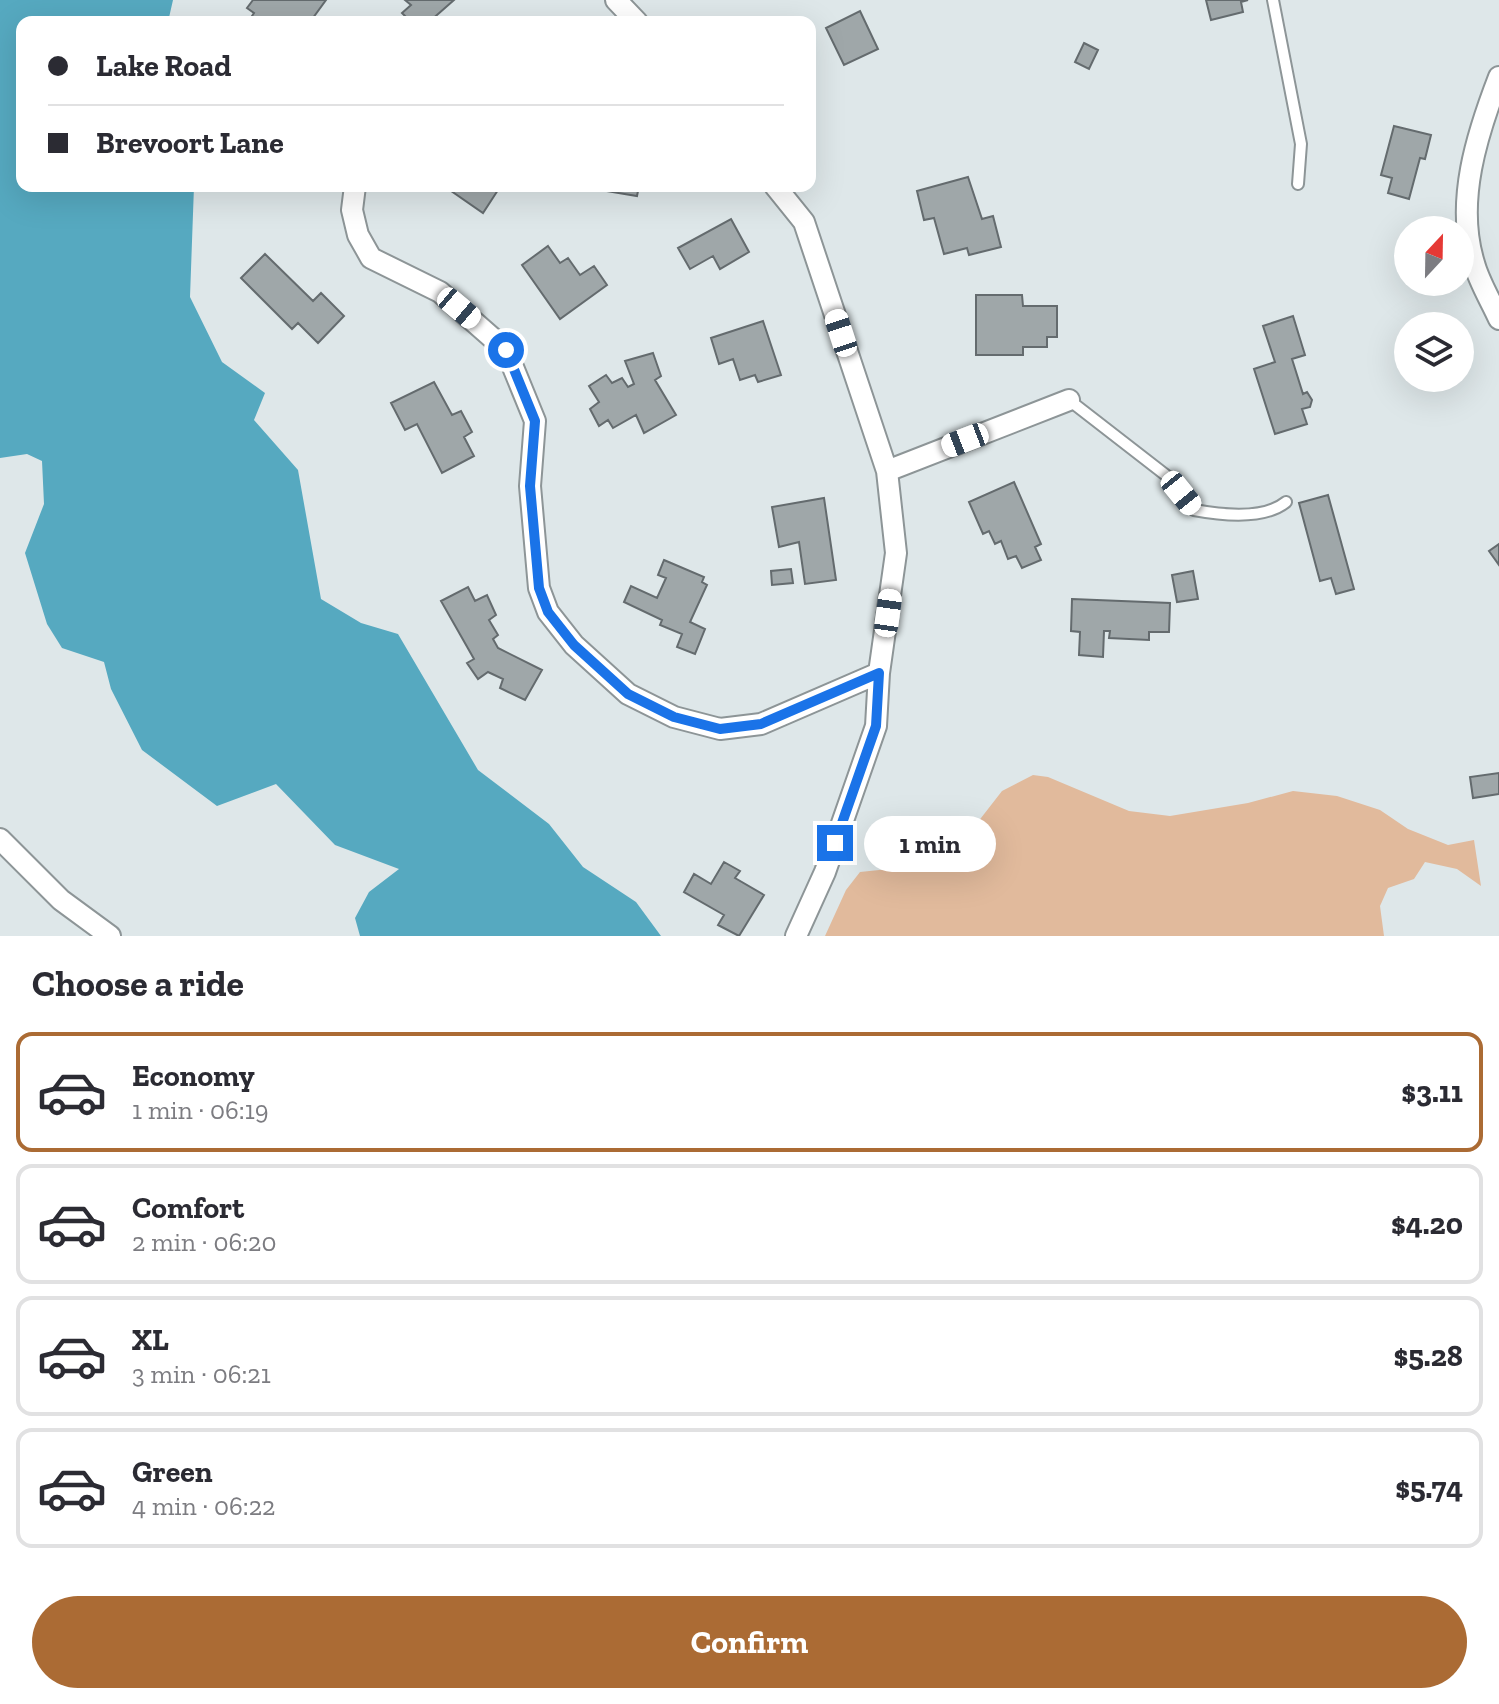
<!DOCTYPE html>
<html lang="en">
<head>
<meta charset="utf-8">
<style>
	:root { --surface:#fff; --page:#f7f7f7; --text:#2b2b33; --muted:#7c7c81; --line:#e1e1e2; --accent:#ab6b34 }
	body { margin:0; font-family:"Zilla Slab",serif; background:var(--page); color:var(--text); height:100vh; display:flex; flex-direction:column; font-size:30px; white-space:nowrap }
	* { box-sizing:border-box; margin:0 }
	p { font-size:26px; color:var(--muted) }
	.icon { flex:none; width:44px; height:44px; fill:none; stroke:currentColor; stroke-width:2; stroke-linecap:round; stroke-linejoin:round }
	.map { position:relative; height:936px; overflow:hidden }
	.details { display:flex; flex-direction:column; background:var(--surface); flex:1 }
	.details>* { flex:none }
	.guide { position:absolute; left:16px; top:16px; width:800px; height:176px; border-radius:16px; box-shadow:0 8px 32px #0002; display:grid; align-content:center; height:176px; padding:0 32px; background:var(--surface) }
	.needle { width:52px; rotate:22deg }
	.controls { position:absolute; left:1394px; top:216px; display:grid; gap:16px }
	.controls a { display:grid; place-items:center; width:80px; height:80px; border-radius:50%; background:var(--surface); box-shadow:0 8px 32px #0002; font-size:40px }
	.end { position:absolute; width:36px; height:36px; margin:-18px; border:10px solid #1a73e8; background:#fff; box-shadow:0 0 0 4px #fff }
	.from { border-radius:50% }
	.bubble { position:absolute; height:56px; border-radius:28px; background:var(--surface); box-shadow:0 8px 32px #0002; font-size:26px; font-weight:700; line-height:56px; text-align:center }
	.car { position:absolute; width:24px; height:48px; margin:-24px -12px; border-radius:10px; box-shadow:0 0 6px 2px #0007; background:linear-gradient(#fff 24%,#345 0 40%,#fff 0 76%,#345 0 86%,#fff 0) }
	.guide b { display:flex; align-items:center; gap:28px; height:76px; font-size:30px }
	.guide b+b { border-top:2px solid var(--line) }
	.guide i { width:20px; height:20px; background:var(--text) }
	ul { padding:0; list-style:none }
	li { display:flex; align-items:center; gap:24px; height:120px; margin:0 16px 12px; padding:0 16px; border:4px solid var(--line); border-radius:16px }
	li div { flex:1 }
	li b { display:block; font-size:30px }
	li em { font-style:normal; font-weight:700 }
	li.selected { border-color:var(--accent) }
	li>.icon { width:72px; height:72px; stroke-width:1.5 }
	h2 { padding:0 32px; font-size:36px; line-height:96px }
	.action { display:flex; gap:16px; margin-top:auto; padding:16px 32px }
	.action a { flex:1; height:92px; border-radius:48px; background:var(--accent); color:#fff; font-size:32px; font-weight:700; line-height:92px; text-align:center }
	.map>svg:first-child { display:block }
	.green { fill:#e1ba9c }
	.water { fill:#56a9c0 }
	.building { fill:#9fa7a9; stroke:#646b6e; stroke-width:2 }
	.lines { fill:none; stroke-linecap:round; stroke-linejoin:round }
	.service-casing { stroke:#8d9597; stroke-width:14 }
	.minor-casing { stroke:#8d9597; stroke-width:24 }
	.service { stroke:#fff; stroke-width:10 }
	.minor { stroke:#fff; stroke-width:20 }
	.route { stroke:#1a73e8; stroke-width:10 }
</style>
</head>
<body>
<div class="map">
<svg width="1499" height="936" viewBox="0 0 1499 936">
	<rect width="100%" height="100%" fill="#dee7e9"/>
	<!-- green -->
	<path class="green" d="M1033,775L1048,777L1129,811L1170,816L1248,803L1293,791L1337,796L1380,810L1408,829L1448,845L1474,840L1481,886L1457,869L1425,862L1414,879L1388,888L1380,906L1384,936H825L846,890L860,872L889,869L936,852L974,827L1002,791Z"/>
	<!-- water -->
	<path class="water" d="M0,0H173L168,22H22V186H194L190,297L222,362L265,393L254,420L298,470L321,599L361,623L398,634L478,770L549,824L583,867L636,902L661,936H360L355,918L369,892L399,869L335,845L276,784L217,806L142,750L111,689L104,662L62,648L47,624L25,553L44,504L42,461L27,454L0,458Z"/>
	<!-- building -->
	<path class="building" d="M253,0H326L310,22H248L254,13L247,8Z
		M405,0H454L429,22H411L402,13L411,5Z
		M1206,0H1248L1241,2L1243,12L1211,20Z
		M860,11L878,49L844,65L826,28Z
		M1084,43L1098,50L1089,69L1075,62Z
		M1394,126L1431,135L1425,159L1420,158L1409,199L1388,193L1392,178L1381,175Z
		M968,177L982,219L993,216L1001,247L969,255L967,248L944,254L934,218L924,220L917,191Z
		M444,186H499L500,187L483,213Z
		M606,186H639L637,196L606,191Z
		M731,219L749,252L720,269L713,256L690,269L678,248Z
		M548,246L560,263L568,258L580,275L594,266L607,285L560,319L522,265Z
		M265,254L313,301L321,293L344,316L318,343L298,323L292,329L241,278Z
		M976,295H1022L1023,306H1057V337H1047V347H1023V355H976Z
		M1293,316L1305,355L1292,359L1303,394L1307,392L1312,400L1310,407L1302,409L1307,424L1275,434L1254,369L1275,362L1263,326Z
		M763,321L781,375L758,382L755,375L740,380L733,359L719,364L711,338Z
		M653,353L661,376L655,380L676,415L644,433L636,415L613,428L608,420L599,426L590,409L599,402L589,386L606,375L612,383L622,378L628,387L634,384L625,361Z
		M434,382L452,415L461,411L472,432L464,437L474,456L442,473L417,424L405,430L391,403Z
		M1014,482L1041,544L1035,547L1041,560L1022,568L1016,556L1008,559L1001,541L995,544L989,531L983,534L969,502Z
		M1328,495L1354,589L1336,594L1331,578L1320,581L1299,503Z
		M824,498L836,580L805,584L799,542L779,547L772,507Z
		M1499,544V565L1489,551Z
		M664,560L704,577L702,582L707,585L690,622L705,629L695,654L677,647L682,634L660,625L662,620L624,602L631,586L657,598L666,578L658,575Z
		M791,569L793,583L772,585L771,571Z
		M1193,571L1198,599L1177,602L1172,575Z
		M468,587L475,601L487,595L496,615L489,620L498,635L493,639L498,648L542,670L525,700L500,688L503,679L488,672L478,679L467,663L474,659L441,601Z
		M1072,599L1170,603L1169,632H1149V640L1109,638L1110,631H1104L1103,657L1079,655L1080,632L1071,631Z
		M1499,773V794L1473,798L1470,777Z
		M724,862L740,871L735,878L764,895L739,936L718,925L724,915L684,892L694,874L711,884Z"/>
	<g class="lines">
		<defs>
			<path id="service" d="M1273,0L1301,144L1298,184
				M1069,400L1167,476L1194,510C1221,515 1264,520 1286,502"/>
			<path id="minor" d="M616,0L637,22
				M1499,77C1477,134 1455,202 1474,263C1479,282 1491,301 1499,319
				M355,186L352,210L358,235L371,258L440,292L506,350L535,421L530,486L539,588L548,612L574,645L628,694L674,717L720,729L761,724L879,673
				M775,186L804,222L887,471L896,553L879,673L876,726L825,872L796,936
				M887,471L1069,400
				M0,839L61,900L110,936"/>
		</defs>
		<!-- service casing -->
		<use href="#service" class="service-casing"/>
		<!-- minor casing -->
		<use href="#minor" class="minor-casing"/>
		<!-- service -->
		<use href="#service" class="service"/>
		<!-- minor -->
		<use href="#minor" class="minor"/>
	</g>
	<g class="lines">
		<!-- route -->
		<path class="route" d="M506,350L535,421L530,486L539,588L548,612L574,645L628,694L674,717L720,729L761,724L879,673L876,726L835,843"/>
	</g>
</svg>
<div class="controls">
<a><svg class="needle" viewBox="-14 -14 28 28"><path d="M0-13l5 13h-10z" fill="#e53935"/><path d="M0 13l5-13h-10z" fill="#7c7c81"/></svg></a>
<a><svg class="icon" aria-label="layers" viewBox="0 0 24 24"><path d="M12 4l9 5-9 5-9-5zM3 14l9 5 9-5"/></svg></a>
</div>
<i class="end from" style="left:506px;top:350px"></i>
<i class="end" style="left:835px;top:843px"></i>
<div class="bubble" style="left:864px;top:816px;width:132px">1 min</div>
<i class="car" style="left:459px;top:308px;rotate:130deg"></i>
<i class="car" style="left:841px;top:333px;rotate:342deg"></i>
<i class="car" style="left:965px;top:440px;rotate:249deg"></i>
<i class="car" style="left:1181px;top:493px;rotate:141deg"></i>
<i class="car" style="left:888px;top:613px;rotate:8deg"></i>
<div class="guide">
<b><i class="from"></i>Lake Road</b>
<b><i></i>Brevoort Lane</b>
</div>
</div>
<section class="details">
<h2>Choose a ride</h2>
<ul>
<li class="selected"><svg class="icon" aria-label="car" viewBox="0 0 24 24"><path d="M5 17H2v-5l4-1 3-4h7l3 4 3 1v5h-3M9 17h6M6 11h13"/><circle cx="7" cy="17" r="2"/><circle cx="17" cy="17" r="2"/></svg><div><b>Economy</b><p>1 min · 06:19</p></div><em>$3.11</em></li>
<li><svg class="icon" aria-label="car" viewBox="0 0 24 24"><path d="M5 17H2v-5l4-1 3-4h7l3 4 3 1v5h-3M9 17h6M6 11h13"/><circle cx="7" cy="17" r="2"/><circle cx="17" cy="17" r="2"/></svg><div><b>Comfort</b><p>2 min · 06:20</p></div><em>$4.20</em></li>
<li><svg class="icon" aria-label="car" viewBox="0 0 24 24"><path d="M5 17H2v-5l4-1 3-4h7l3 4 3 1v5h-3M9 17h6M6 11h13"/><circle cx="7" cy="17" r="2"/><circle cx="17" cy="17" r="2"/></svg><div><b>XL</b><p>3 min · 06:21</p></div><em>$5.28</em></li>
<li><svg class="icon" aria-label="car" viewBox="0 0 24 24"><path d="M5 17H2v-5l4-1 3-4h7l3 4 3 1v5h-3M9 17h6M6 11h13"/><circle cx="7" cy="17" r="2"/><circle cx="17" cy="17" r="2"/></svg><div><b>Green</b><p>4 min · 06:22</p></div><em>$5.74</em></li>
</ul>
<div class="action"><a>Confirm</a></div>
</section>
</body>
</html>
